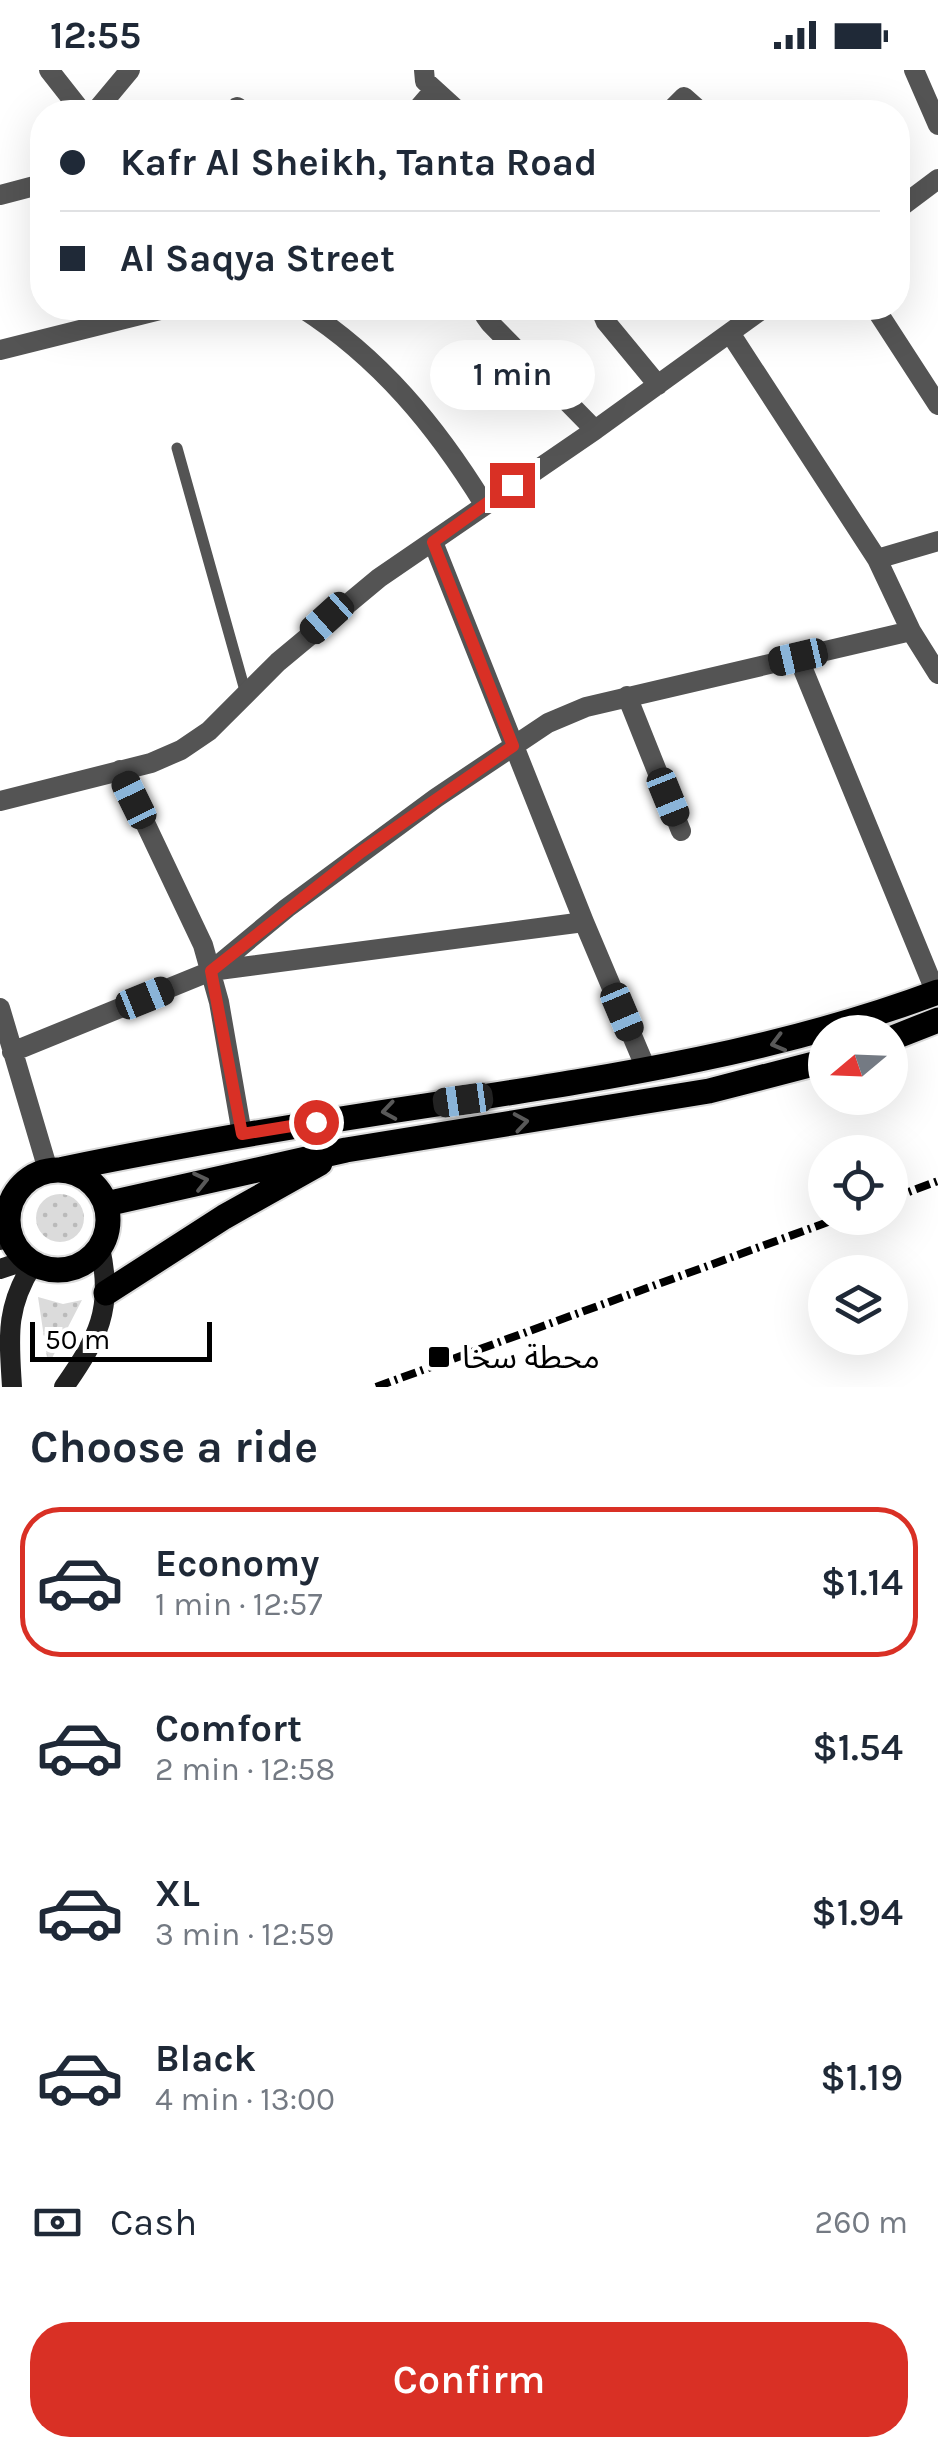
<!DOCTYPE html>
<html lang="en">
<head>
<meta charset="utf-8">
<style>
	:root { --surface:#fff; --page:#f2f2f3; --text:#1f2937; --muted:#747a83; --line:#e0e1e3; --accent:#d93025 }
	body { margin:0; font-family:Karla,"Noto Sans Arabic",sans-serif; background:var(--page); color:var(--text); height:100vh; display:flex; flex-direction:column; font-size:38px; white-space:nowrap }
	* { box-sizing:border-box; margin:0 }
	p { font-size:32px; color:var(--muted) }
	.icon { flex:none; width:55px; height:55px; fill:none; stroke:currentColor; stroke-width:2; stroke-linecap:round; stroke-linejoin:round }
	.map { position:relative; height:1317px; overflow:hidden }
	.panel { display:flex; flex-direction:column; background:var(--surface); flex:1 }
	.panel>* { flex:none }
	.guide { position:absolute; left:30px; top:30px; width:880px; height:220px; border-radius:40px; box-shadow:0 10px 40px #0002; display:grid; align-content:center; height:220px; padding:0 30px; background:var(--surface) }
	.needle { width:65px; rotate:251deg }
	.fabs { position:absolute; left:808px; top:945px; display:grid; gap:20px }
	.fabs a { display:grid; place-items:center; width:100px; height:100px; border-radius:50%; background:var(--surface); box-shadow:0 10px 40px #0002; font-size:50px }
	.scale { position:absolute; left:30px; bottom:25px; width:182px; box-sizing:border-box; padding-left:10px; border:5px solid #000; border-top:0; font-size:28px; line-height:35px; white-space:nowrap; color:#000; -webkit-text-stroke:8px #fff; paint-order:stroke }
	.end { position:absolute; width:45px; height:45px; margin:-22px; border:12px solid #d93025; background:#fff; box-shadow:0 0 0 5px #fff }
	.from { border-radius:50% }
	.bubble { position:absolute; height:70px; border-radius:35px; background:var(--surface); box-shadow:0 10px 40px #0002; font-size:32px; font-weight:600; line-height:70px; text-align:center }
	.car { position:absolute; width:30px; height:60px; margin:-30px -15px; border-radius:12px; box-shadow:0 0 8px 2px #0007; background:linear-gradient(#222 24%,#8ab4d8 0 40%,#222 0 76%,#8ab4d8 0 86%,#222 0) }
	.guide b { display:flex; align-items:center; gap:35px; height:95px; font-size:38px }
	.guide b+b { border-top:2px solid var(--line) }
	.guide i { width:25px; height:25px; background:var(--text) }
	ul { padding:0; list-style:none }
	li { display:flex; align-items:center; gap:30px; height:150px; margin:0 20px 15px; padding:0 10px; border:5px solid transparent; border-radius:40px }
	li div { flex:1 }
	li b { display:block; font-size:38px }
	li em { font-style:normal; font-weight:600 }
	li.selected { border-color:var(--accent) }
	li>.icon { width:90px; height:90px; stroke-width:1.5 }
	h2 { padding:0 30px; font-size:45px; line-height:120px }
	.pay { display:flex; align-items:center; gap:25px; height:110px; padding:0 30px; font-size:38px }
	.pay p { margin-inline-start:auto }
	.button { display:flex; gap:20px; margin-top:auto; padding:20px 30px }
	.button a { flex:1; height:115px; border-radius:40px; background:var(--accent); color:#fff; font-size:40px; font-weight:600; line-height:115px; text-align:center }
	.status { display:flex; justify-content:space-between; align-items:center; height:70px; padding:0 50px; background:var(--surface); direction:ltr }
	.status svg { height:28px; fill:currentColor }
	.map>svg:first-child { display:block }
	.park { fill:url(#park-dots) }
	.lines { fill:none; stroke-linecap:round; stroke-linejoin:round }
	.primary-casing { stroke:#dbdbdb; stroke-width:29 }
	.lane { stroke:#545454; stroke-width:11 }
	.street { stroke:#545454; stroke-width:20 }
	.secondary { stroke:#212121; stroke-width:20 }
	.primary { stroke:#000; stroke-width:25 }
	.rail { stroke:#000; stroke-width:8; stroke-dasharray:15 5 2.5 5; stroke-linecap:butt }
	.oneway { stroke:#595959 }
	.route { stroke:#d93025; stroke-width:12 }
	.poi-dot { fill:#000; stroke:#fff; stroke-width:4 }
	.labels { text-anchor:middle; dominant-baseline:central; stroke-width:8; stroke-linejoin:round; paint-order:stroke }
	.poi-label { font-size:32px; fill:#000; stroke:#fff; text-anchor:start }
</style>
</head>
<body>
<div class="status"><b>12:55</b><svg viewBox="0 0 49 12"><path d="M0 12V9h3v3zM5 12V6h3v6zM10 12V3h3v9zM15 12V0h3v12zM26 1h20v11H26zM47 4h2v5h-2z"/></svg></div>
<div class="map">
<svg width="938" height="1317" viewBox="0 0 938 1317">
	<defs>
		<pattern id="park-dots" width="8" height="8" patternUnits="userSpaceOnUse" patternTransform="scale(2.5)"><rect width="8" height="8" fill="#dbdbdb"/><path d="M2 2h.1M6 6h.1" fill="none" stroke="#bababa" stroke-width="1.8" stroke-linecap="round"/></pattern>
	</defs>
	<rect width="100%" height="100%" fill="#fff"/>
	<!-- park -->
	<path class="park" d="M36 1148a24 24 0 1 1 48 0a24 24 0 1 1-48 0Z
		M38,1227L63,1234L82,1230L51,1290L47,1287Z"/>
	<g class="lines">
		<defs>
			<path id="primary" d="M890,969L938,950
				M64,1099C190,1073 317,1052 444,1033C612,1007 778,982 938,922
				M8 1150a50 50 0 1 1 100 0a50 50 0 1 1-100 0Z
				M106,1134L346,1080L709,1021L825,991
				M106,1223L224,1147L320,1093"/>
		</defs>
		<!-- primary casing -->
		<use href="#primary" class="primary-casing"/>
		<!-- lane -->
		<path class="lane" d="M177,378L246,624"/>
		<!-- street -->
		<path class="street" d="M49,0L82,42
			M424,0L425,11L459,42
			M914,0L938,55
			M237,37L244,42
			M95,42L130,0
			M415,42L434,20
			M669,42L684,27L701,42
			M0,125L42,114
			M898,139L938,109
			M302,238C380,288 436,356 484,434
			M485,238V246L490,253L595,360
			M600,238L606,252L658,315
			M875,238L938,335
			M730,263L877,489L911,561L938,604
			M0,280L168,238
			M433,472L584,852L647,1001
			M877,489L938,471
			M798,587L936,923
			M627,626L681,761
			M120,700L203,875L219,932L242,1064
			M0,731L151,693L181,680L209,661L278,592L379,508L595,360L764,238
			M211,901L287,838L436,728L548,653L586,637L911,561
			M0,938L48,1100
			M12,982L211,901L584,852"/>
		<!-- secondary -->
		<path class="secondary" d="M0,1170L10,1166
			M0,1199L27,1190
			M12,1317C9,1267 5,1238 33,1194
			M64,1317C98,1268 114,1239 100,1178"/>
		<!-- primary -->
		<use href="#primary" class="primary"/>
		<!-- rail -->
		<path class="rail" d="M890,1129L938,1111
			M376,1317L839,1148"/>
	</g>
	<!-- one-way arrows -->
	<defs><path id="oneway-chevron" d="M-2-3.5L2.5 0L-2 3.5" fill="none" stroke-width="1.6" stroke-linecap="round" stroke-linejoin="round" transform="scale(2.5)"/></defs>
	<g class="oneway">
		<use href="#oneway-chevron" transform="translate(778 973) rotate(165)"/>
		<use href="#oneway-chevron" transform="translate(389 1041) rotate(171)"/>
		<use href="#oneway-chevron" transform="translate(521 1052) rotate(-9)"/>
		<use href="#oneway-chevron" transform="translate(201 1111) rotate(-13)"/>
	</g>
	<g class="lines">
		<!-- route -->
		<path class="route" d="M316,1052L242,1064L211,901L361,782L513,676L433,472L512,415"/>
	</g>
	<!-- markers -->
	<rect class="poi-dot" x="427" y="1275" width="24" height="24" rx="5"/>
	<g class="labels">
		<!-- poi labels -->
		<g class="poi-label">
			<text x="462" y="1287">محطة سخا</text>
		</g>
	</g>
</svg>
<div class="fabs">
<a><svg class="needle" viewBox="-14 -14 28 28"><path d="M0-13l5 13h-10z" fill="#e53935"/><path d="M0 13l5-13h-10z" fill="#747a83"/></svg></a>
<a><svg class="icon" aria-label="locate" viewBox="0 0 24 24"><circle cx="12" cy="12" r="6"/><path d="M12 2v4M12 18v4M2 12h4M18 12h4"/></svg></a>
<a><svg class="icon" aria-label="layers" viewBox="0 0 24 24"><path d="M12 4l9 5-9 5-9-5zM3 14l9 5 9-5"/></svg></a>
</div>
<div class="scale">50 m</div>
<i class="end from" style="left:316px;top:1052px"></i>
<i class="end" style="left:512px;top:415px"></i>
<div class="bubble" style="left:430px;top:270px;width:165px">1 min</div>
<i class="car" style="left:327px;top:548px;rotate:228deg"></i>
<i class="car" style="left:798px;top:587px;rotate:257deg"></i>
<i class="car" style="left:668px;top:727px;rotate:158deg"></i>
<i class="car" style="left:134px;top:730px;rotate:334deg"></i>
<i class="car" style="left:145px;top:928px;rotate:68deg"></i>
<i class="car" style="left:622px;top:942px;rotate:157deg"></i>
<i class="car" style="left:463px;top:1030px;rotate:262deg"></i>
<div class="guide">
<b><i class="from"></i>Kafr Al Sheikh, Tanta Road</b>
<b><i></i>Al Saqya Street</b>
</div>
</div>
<section class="panel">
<h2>Choose a ride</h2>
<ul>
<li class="selected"><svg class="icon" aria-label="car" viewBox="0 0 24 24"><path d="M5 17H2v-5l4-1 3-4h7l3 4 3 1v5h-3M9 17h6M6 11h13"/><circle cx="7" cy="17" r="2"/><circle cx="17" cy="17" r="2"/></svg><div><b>Economy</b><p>1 min · 12:57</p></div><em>$1.14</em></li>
<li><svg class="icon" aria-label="car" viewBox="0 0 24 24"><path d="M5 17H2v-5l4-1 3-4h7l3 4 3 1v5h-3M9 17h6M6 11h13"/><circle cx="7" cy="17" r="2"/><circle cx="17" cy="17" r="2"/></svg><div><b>Comfort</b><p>2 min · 12:58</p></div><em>$1.54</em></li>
<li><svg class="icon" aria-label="car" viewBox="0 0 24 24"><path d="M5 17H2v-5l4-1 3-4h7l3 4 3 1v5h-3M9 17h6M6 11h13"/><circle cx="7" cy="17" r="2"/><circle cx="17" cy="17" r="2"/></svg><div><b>XL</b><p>3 min · 12:59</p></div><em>$1.94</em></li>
<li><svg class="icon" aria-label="car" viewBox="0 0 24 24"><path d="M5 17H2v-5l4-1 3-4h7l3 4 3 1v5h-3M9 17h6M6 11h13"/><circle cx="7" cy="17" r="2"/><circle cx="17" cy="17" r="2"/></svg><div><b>Black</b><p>4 min · 13:00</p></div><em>$1.19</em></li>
</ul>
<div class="pay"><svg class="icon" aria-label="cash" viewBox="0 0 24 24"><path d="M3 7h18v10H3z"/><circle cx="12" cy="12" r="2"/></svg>Cash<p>260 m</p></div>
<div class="button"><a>Confirm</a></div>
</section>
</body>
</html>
